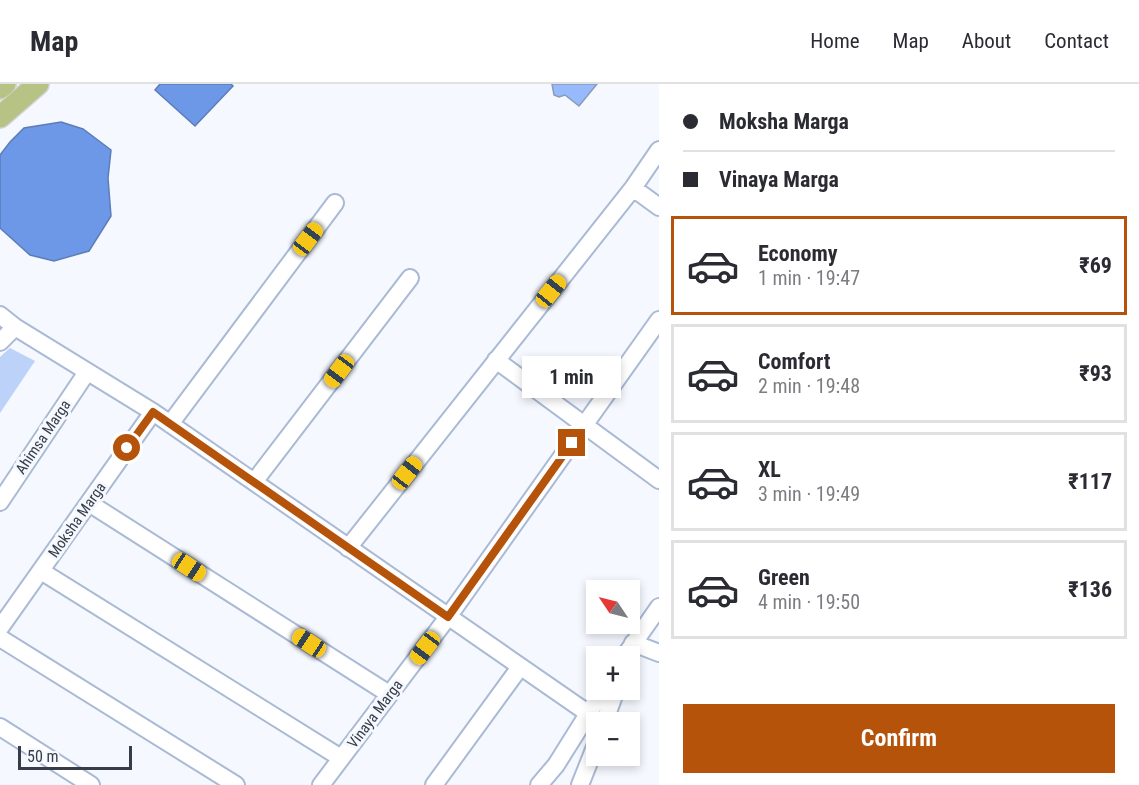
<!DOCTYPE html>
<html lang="en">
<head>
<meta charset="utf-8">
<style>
	:root { --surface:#fff; --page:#f7f7f7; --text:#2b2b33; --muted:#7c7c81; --line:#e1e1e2; --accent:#b45309 }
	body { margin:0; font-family:"Roboto Condensed",sans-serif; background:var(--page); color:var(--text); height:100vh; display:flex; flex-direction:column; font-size:22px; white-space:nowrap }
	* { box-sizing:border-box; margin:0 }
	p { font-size:20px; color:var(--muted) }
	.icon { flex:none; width:33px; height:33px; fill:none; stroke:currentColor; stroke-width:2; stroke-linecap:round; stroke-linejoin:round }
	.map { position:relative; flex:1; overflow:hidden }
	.sheet { display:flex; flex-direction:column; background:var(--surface); width:480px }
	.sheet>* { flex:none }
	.banner { display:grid; align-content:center; height:132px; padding:0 24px; background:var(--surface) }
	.needle { width:39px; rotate:305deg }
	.controls { position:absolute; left:586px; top:496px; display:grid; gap:12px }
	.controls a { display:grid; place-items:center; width:54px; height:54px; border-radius:0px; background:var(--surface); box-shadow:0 3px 9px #0003; font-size:30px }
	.scale { position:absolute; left:18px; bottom:15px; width:114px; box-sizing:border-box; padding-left:6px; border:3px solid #363d48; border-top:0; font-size:16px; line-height:21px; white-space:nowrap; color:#363d48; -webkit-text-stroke:4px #f5f8fe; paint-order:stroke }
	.end { position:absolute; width:27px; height:27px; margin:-14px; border:8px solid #b45309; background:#fff; box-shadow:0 0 0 3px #fff }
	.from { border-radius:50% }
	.bubble { position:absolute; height:42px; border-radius:0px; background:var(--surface); box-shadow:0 3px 9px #0003; font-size:20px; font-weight:700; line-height:42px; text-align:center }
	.car { position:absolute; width:18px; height:36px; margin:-18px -9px; border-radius:8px; box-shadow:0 0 4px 2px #0007; background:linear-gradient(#f5c518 24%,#345 0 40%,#f5c518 0 76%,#345 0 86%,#f5c518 0) }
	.banner b { display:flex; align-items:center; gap:21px; height:57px; font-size:22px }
	.banner b+b { border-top:2px solid var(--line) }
	.banner i { width:15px; height:15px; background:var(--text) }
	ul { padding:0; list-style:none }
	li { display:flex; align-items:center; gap:18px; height:99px; margin:0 12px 9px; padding:0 12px; border:3px solid var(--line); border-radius:0px }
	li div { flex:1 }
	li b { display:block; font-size:22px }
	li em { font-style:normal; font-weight:700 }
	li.selected { border-color:var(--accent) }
	li>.icon { width:54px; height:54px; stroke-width:1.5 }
	.cta { display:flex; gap:12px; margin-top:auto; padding:12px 24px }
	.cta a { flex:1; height:69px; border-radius:0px; background:var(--accent); color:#fff; font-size:24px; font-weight:700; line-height:69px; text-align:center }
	header { display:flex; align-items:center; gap:36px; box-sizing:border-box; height:84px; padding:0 30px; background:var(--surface); border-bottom:2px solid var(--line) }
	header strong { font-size:28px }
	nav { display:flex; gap:33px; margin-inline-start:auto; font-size:21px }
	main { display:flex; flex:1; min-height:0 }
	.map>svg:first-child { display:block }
	.green { fill:#bcd2f8 }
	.water { fill:#6d98e7; stroke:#5c7db7; stroke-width:1.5 }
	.building { fill:#96bafb; stroke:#8b9ab5; stroke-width:1.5 }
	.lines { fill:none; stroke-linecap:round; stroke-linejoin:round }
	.minor-casing { stroke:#aabad5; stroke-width:20 }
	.major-casing { stroke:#d3d4d7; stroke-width:24 }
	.minor { stroke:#fff; stroke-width:16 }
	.major { stroke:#b7c285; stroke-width:21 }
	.route { stroke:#b45309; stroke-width:8 }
	.labels { text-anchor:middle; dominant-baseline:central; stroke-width:6; stroke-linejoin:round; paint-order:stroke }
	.street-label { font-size:15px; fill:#363d48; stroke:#f5f8fe }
</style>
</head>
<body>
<header>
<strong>Map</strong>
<nav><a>Home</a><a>Map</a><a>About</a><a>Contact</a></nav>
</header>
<main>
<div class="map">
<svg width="659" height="701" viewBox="0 0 659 701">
	<rect width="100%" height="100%" fill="#f5f8fe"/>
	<!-- green -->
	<path class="green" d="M10,264L35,277L0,329V273Z"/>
	<!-- water -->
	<path class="water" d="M160,0H231L233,2L195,42L155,6Z
		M61,38L83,45L111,66L108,94L111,132L89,167L54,177L30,171L0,144V71L10,58L24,44Z"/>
	<!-- building -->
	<path class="building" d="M552,0H597L579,22L565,11L559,13L554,11Z"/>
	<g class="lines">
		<defs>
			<path id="minor" d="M633,104L659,123
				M0,231L15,243L153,328L602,639
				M0,258L15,243
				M496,276L659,396
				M170,340L335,119
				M254,398L410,194
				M0,418L87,288
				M89,419L389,610
				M348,464L633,104L659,66
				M41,487L341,674
				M0,544L153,328
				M0,554L236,701
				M629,569L633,559L659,569
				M624,573L659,523
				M604,639L616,606
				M0,643L91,701
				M321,701L448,533L659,236
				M434,701L520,583
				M539,701L556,681L603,606
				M580,701L597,658"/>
			<path id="major" d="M0,4L5,0
				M0,33L38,0"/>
		</defs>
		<!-- minor casing -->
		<use href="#minor" class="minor-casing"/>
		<!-- major casing -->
		<use href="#major" class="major-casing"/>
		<!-- minor -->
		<use href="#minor" class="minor"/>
		<!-- major -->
		<use href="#major" class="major"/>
	</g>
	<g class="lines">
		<!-- route -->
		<path class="route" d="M127,364L153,328L448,533L572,359"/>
	</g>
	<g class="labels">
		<!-- street labels -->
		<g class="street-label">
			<text transform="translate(43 353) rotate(-56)">Ahimsa Marga</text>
			<text transform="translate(77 436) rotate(-55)">Moksha Marga</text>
			<text transform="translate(375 630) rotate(-53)">Vinaya Marga</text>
		</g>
	</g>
</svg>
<div class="controls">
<a><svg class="needle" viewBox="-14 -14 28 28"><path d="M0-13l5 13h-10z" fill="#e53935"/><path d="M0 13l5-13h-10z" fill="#7c7c81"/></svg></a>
<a>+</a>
<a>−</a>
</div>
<div class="scale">50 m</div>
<i class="end from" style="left:127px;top:364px"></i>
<i class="end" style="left:572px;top:359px"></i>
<div class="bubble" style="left:522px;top:272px;width:99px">1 min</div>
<i class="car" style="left:308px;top:155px;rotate:37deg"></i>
<i class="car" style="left:551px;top:207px;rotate:39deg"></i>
<i class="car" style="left:339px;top:287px;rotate:217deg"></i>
<i class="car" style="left:407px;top:389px;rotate:38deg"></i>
<i class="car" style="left:189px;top:483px;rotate:123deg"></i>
<i class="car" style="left:309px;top:559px;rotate:303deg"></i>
<i class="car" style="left:425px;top:564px;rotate:217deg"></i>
</div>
<section class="sheet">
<div class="banner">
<b><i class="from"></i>Moksha Marga</b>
<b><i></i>Vinaya Marga</b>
</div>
<ul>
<li class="selected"><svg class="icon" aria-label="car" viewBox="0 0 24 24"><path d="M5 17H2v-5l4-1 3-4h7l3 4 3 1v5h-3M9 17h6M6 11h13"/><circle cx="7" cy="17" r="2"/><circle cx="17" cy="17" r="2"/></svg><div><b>Economy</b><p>1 min · 19:47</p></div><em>₹69</em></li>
<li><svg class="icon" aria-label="car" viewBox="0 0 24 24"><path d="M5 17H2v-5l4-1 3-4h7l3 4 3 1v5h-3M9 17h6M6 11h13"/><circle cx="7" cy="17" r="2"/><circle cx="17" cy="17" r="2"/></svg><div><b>Comfort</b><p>2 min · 19:48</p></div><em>₹93</em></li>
<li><svg class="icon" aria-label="car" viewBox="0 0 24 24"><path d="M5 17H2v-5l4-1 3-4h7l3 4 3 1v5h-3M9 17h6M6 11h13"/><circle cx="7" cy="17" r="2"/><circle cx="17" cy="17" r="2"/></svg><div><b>XL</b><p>3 min · 19:49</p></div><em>₹117</em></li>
<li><svg class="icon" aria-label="car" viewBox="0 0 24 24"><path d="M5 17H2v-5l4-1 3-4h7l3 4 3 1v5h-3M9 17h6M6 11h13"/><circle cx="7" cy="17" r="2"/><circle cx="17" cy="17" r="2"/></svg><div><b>Green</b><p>4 min · 19:50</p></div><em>₹136</em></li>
</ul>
<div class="cta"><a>Confirm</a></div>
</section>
</main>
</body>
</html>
